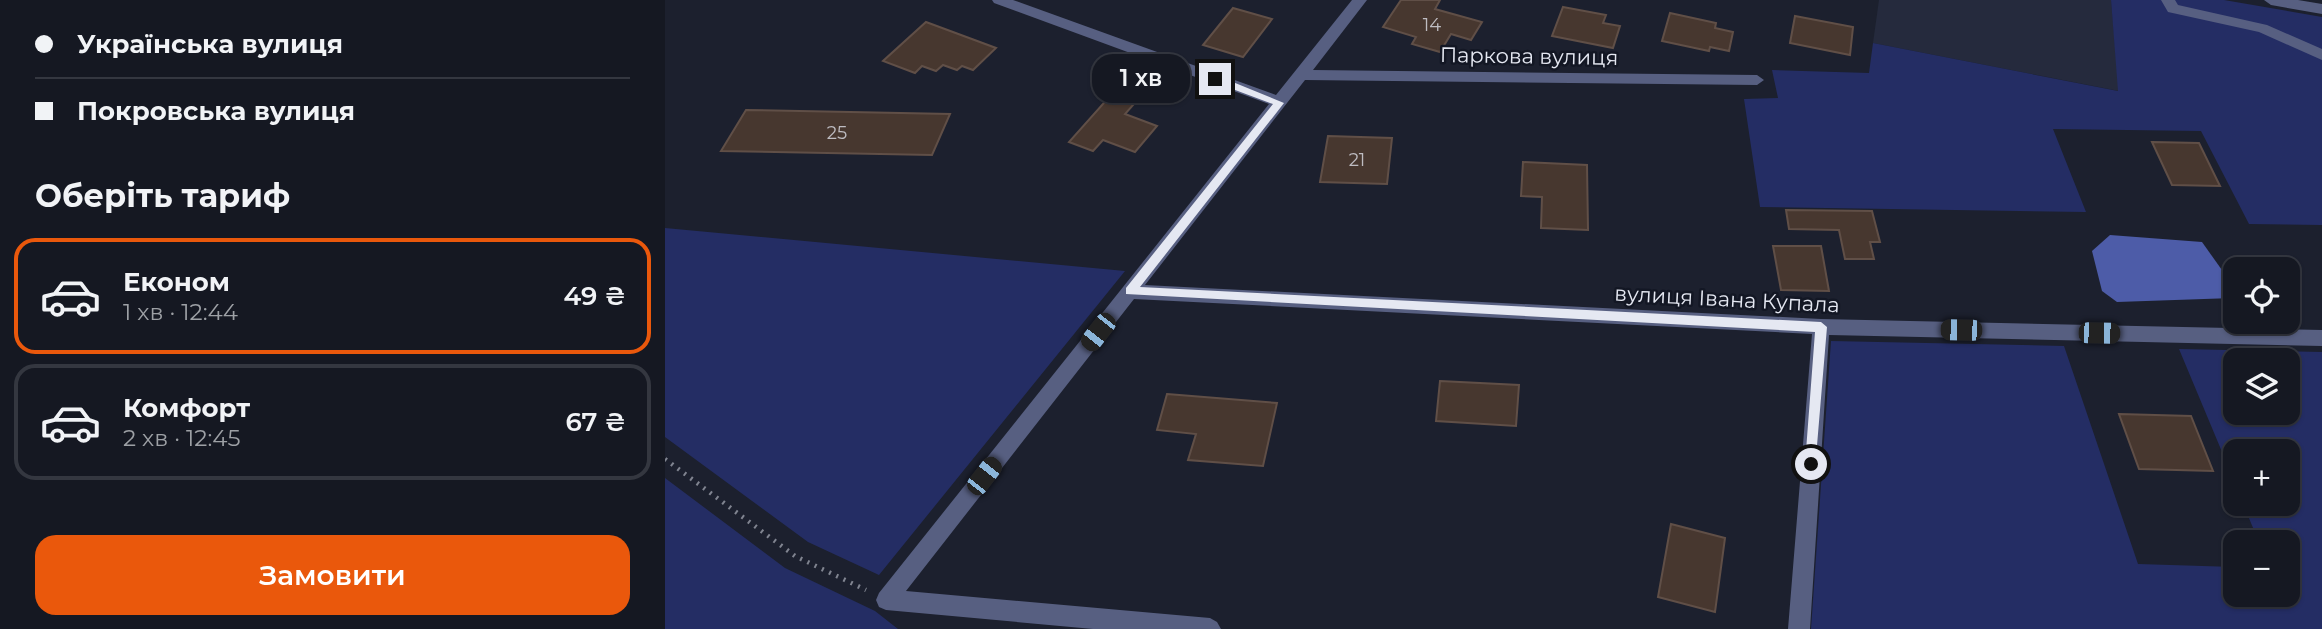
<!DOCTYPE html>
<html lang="uk">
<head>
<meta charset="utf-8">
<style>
	:root { --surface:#151822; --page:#22252f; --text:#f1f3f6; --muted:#9da0a5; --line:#343740; --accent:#ea580c }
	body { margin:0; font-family:Montserrat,sans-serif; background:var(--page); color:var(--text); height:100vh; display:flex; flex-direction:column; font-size:26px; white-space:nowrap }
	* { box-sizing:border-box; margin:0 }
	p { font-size:23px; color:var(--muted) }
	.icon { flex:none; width:38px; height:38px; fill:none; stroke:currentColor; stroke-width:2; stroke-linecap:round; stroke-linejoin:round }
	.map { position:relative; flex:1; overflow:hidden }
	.side { display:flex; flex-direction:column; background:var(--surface); width:665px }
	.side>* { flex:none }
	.banner { display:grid; align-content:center; height:154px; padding:0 35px; background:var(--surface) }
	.tools { position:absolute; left:1558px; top:257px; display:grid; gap:14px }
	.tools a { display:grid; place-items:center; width:77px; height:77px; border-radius:14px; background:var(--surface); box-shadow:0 2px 5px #0004,0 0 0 2px var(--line); font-size:35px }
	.end { position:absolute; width:32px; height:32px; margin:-16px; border:9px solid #e5e8f2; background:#111; box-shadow:0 0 0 4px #111 }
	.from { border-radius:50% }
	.bubble { position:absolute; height:49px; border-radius:21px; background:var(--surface); box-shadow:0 2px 5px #0004,0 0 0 2px var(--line); font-size:23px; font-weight:600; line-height:49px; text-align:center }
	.car { position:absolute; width:21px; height:42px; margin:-21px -10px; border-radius:9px; box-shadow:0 0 5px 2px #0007; background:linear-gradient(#222 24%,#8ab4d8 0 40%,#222 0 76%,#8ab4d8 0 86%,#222 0) }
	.banner b { display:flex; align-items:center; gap:24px; height:66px; font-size:26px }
	.banner b+b { border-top:2px solid var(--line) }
	.banner i { width:18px; height:18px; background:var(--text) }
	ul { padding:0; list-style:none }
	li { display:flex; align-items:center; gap:21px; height:116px; margin:0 14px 10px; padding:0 21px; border:4px solid var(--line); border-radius:21px }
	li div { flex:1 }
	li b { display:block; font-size:26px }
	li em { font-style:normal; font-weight:600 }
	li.on { border-color:var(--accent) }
	li>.icon { width:63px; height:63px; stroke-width:1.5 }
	h2 { padding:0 35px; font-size:32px; line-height:84px }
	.button { display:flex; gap:14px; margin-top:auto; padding:14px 35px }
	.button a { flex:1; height:80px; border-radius:21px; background:var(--accent); color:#fff; font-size:28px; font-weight:600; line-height:80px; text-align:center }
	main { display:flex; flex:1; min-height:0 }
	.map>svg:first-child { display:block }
	.built { fill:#252a3d }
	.green { fill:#242d64; fill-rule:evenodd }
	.water { fill:#4d5ca8 }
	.building { fill:#47372f; stroke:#604f47; stroke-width:2 }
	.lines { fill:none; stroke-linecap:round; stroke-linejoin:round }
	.path { stroke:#808490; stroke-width:4.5; stroke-dasharray:2 6; stroke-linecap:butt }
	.minor { fill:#575f81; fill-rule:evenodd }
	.route { fill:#e5e8f2 }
	.labels { text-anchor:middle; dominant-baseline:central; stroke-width:5; stroke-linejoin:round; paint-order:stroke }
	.number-label { font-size:18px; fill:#bebcc1 }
	.street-label { font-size:21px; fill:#e5e8f2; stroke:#131724 }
</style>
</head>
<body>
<main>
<section class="side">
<div class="banner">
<b><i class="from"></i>Українська вулиця</b>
<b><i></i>Покровська вулиця</b>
</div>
<h2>Оберіть тариф</h2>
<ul>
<li class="on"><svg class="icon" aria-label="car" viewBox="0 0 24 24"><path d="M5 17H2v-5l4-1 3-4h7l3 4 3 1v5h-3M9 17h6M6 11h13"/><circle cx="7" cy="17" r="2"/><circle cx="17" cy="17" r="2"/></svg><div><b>Економ</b><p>1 хв · 12:44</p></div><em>49 ₴</em></li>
<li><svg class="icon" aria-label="car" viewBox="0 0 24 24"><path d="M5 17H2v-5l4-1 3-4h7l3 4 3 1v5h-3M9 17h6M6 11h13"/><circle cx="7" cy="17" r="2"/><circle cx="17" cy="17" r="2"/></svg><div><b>Комфорт</b><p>2 хв · 12:45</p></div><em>67 ₴</em></li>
</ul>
<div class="button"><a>Замовити</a></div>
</section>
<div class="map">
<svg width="1657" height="629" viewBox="0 0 1657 629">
	<rect width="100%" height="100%" fill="#1c202e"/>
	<!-- built -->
	<path class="built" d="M1214,0H1446L1454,91L1208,43Z"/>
	<!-- green -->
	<path class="green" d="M1446,0H1559L1657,17V225L1584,224L1536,131L1388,129L1421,212L1095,207L1079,99L1113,98L1107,70L1204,73L1208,43L1453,91Z
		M0,228L460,271L214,575L143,542L0,437Z
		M1166,341L1399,346L1473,564L1570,567V595H1622V542H1594L1578,504H1622V452H1570V483L1514,349L1657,352V629H1146ZM1622,360V413H1570V360Z
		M0,478L120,568L210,611L233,629H0Z"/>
	<!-- water -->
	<path class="water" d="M1445,235L1537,242L1569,287L1568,298L1452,302L1437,291L1427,251Z"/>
	<!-- building -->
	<path class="building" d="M736,0H775L770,9L817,22L806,40L786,34L775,52L747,44L751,37L718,27Z
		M898,7L941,15L938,23L955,26L948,48L887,36Z
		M568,8L607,19L578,57L538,45Z
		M1005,13L1051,23L1050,28L1068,32L1064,51L1045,47L1044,51L997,41Z
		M1130,16L1188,27L1185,55L1125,43Z
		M261,22L331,48L308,70L297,66L292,70L278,65L271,71L257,66L250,73L218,61Z
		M446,95L469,104L460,114L492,126L470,152L438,140L428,151L404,142Z
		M81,110L285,114L267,155L56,151Z
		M663,136L727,138L722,184L655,182Z
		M1487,142L1534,143L1555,186L1507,185Z
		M858,162L922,165L923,230L876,228L877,197L856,196Z
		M1121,210L1207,211L1215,242H1205L1209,259H1180L1174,230L1124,229Z
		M1108,246H1156L1164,291L1116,290Z
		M775,381L854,385L851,426L771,421Z
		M502,394L612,403L598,466L523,460L531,434L492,430Z
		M1454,414L1526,416L1548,471L1474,469Z
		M1006,524L1060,538L1050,612L993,597Z"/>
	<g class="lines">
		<!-- path -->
		<path class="path" d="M0,459L130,556L201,590"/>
		<!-- minor -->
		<path class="minor" d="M327,0H348L611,95L687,0H702L648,70L1092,75L1099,80L1092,85L640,80L480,285L1156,319L1657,330V346L1164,335L1145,629H1123L1147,334L469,299L241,591L545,618L552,622L556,629H428L221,610L214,607L211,600L214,593L604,104L329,3Z
			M1496,0H1510L1513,5L1602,25L1657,49V60L1594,32L1503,12Z
			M1599,0H1633L1657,4V14L1606,5Z"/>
	</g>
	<!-- route -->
	<path class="route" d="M546,76H553L619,103L475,287L1156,322L1162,327L1150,469H1142L1140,464L1150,332L461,294V288L608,104L546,81Z"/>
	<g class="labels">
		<!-- number labels -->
		<g class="number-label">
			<text x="767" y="25">14</text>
			<text x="172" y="133">25</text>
			<text x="692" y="160">21</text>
		</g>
		<!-- street labels -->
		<g class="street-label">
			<text transform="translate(864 56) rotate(1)">Паркова вулиця</text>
			<text transform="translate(1062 299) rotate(3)">вулиця Івана Купала</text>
		</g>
	</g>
</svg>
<div class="tools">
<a><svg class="icon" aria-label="locate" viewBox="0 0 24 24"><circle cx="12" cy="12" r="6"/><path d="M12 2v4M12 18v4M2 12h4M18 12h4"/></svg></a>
<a><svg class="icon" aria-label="layers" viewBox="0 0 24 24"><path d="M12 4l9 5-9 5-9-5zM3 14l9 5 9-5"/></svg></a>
<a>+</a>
<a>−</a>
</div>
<i class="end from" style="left:1146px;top:464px"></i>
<i class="end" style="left:550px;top:79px"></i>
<div class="bubble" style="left:427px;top:54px;width:98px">1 хв</div>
<i class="car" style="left:1296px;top:330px;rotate:271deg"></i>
<i class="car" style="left:433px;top:332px;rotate:218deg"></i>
<i class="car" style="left:1434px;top:333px;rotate:91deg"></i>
<i class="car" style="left:319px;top:476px;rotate:38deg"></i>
</div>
</main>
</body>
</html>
